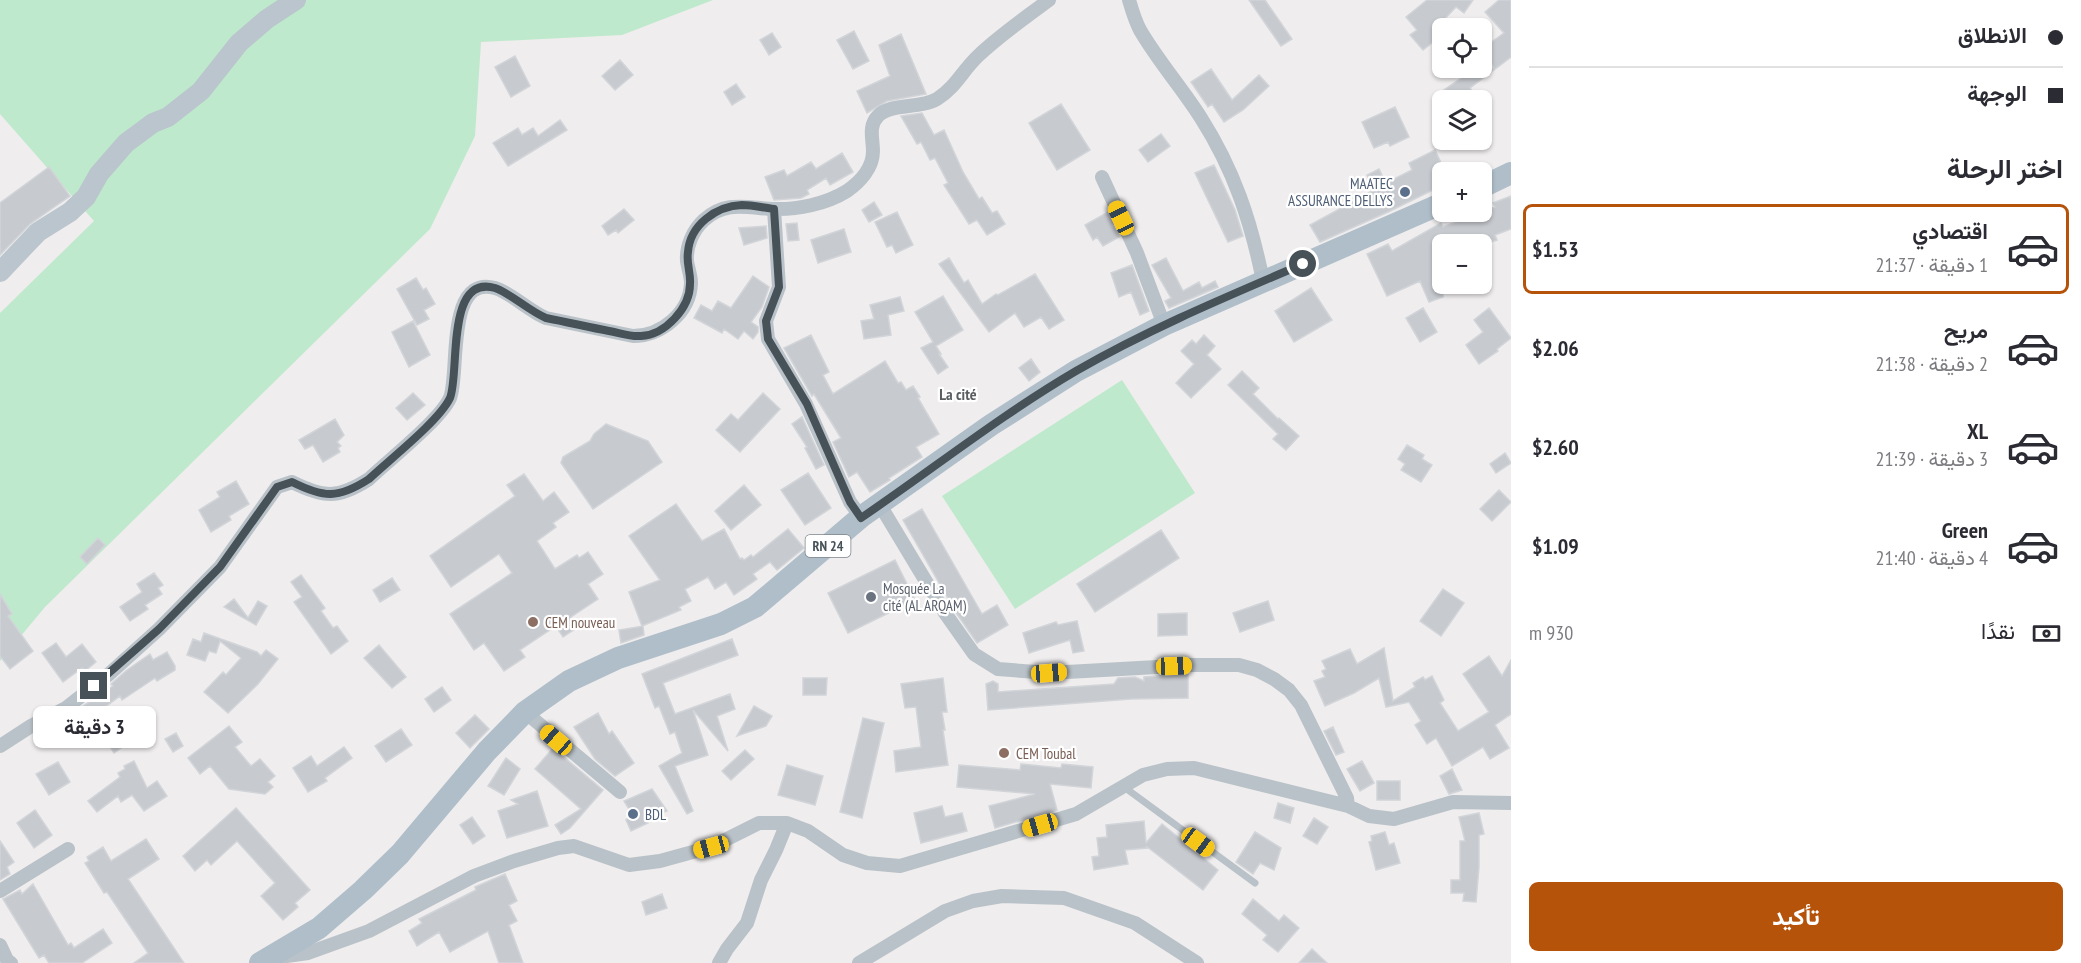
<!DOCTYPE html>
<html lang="ar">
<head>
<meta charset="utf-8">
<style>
	:root { --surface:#fff; --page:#f7f7f7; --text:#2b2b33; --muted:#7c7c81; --line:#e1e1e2; --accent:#b45309 }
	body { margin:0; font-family:"PT Sans Narrow",Vazirmatn,sans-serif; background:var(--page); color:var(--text); direction:rtl; height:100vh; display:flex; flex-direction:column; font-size:22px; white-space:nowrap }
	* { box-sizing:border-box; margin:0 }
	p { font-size:20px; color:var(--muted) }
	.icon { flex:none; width:33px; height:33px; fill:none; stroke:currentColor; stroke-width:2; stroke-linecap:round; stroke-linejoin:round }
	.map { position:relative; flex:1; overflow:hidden; direction:ltr }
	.panel { display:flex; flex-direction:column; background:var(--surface); width:570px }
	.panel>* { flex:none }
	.banner { display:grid; align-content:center; height:132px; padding:0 18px; background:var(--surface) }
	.buttons { position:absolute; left:1432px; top:18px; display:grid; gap:12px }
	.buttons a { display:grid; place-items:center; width:60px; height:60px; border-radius:9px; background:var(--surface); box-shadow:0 2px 4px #0004; font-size:30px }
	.end { position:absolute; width:27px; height:27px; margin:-14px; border:8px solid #475158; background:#fff; box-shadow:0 0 0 3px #fff }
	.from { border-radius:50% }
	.bubble { position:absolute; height:42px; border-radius:9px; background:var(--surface); box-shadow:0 2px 4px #0004; font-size:20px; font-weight:700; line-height:42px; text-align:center; direction:rtl }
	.car { position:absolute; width:18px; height:36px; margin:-18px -9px; border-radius:8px; box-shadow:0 0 4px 2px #0007; background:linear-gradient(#f5c518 24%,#345 0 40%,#f5c518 0 76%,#345 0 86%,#f5c518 0) }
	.banner b { display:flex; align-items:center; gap:21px; height:57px; font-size:22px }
	.banner b+b { border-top:2px solid var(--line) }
	.banner i { width:15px; height:15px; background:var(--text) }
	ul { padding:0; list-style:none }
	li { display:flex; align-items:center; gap:18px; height:90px; margin:0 12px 9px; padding:0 6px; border:3px solid transparent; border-radius:9px }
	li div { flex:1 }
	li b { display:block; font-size:22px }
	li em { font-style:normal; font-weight:700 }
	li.active { border-color:var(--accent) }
	li>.icon { width:54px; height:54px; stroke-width:1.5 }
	h2 { padding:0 18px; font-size:27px; line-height:72px }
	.pay { display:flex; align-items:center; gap:15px; height:66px; padding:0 18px; font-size:22px }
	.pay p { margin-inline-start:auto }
	.cta { display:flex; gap:12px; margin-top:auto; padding:12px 18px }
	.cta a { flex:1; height:69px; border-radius:9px; background:var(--accent); color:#fff; font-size:24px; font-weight:700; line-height:69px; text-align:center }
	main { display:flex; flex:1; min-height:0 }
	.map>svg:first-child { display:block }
	.green { fill:#bfe9cc }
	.building { fill:#c7cacf; stroke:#d1d4d8; stroke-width:1.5 }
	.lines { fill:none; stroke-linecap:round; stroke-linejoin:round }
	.lane { stroke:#b9c2c8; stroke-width:7 }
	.street { stroke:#b9c2c8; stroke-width:14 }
	.secondary { stroke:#bac5cd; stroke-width:20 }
	.primary { stroke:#afbec9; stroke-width:22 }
	.route { stroke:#475158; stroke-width:8 }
	.service-dot { fill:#5c6f8a; stroke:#fff; stroke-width:2 }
	.worship-dot { fill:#6b7280; stroke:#fff; stroke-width:2 }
	.education-dot { fill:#8d6e63; stroke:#fff; stroke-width:2 }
	.labels { text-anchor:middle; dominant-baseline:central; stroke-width:4.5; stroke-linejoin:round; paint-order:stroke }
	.shield { fill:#fff; stroke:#7e858a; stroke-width:1.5 }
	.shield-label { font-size:14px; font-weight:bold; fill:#475158 }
	.service-label { font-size:15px; fill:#4e5e75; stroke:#fff; text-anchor:end }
	.worship-label { font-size:15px; fill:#5b616d; stroke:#fff; text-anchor:start }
	.education-label { font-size:15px; fill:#785e54; stroke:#fff; text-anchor:start }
	.neighbourhood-label { font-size:16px; font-weight:bold; fill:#5a5e61; stroke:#fff }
</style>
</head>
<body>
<main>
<section class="panel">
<div class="banner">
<b><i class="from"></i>الانطلاق</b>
<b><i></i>الوجهة</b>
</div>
<h2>اختر الرحلة</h2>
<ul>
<li class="active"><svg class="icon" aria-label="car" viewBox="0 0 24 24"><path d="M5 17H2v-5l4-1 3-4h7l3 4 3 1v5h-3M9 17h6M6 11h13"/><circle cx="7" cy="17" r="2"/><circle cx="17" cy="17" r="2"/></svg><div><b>اقتصادي</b><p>1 دقيقة · 21:37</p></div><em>$1.53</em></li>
<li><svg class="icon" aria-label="car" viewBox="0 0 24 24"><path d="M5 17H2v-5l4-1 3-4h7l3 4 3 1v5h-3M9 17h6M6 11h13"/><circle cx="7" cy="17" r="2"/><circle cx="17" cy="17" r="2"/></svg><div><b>مريح</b><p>2 دقيقة · 21:38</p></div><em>$2.06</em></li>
<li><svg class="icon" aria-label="car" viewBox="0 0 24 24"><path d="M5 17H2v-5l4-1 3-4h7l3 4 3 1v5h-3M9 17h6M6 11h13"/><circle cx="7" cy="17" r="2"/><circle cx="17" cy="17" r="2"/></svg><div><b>XL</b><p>3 دقيقة · 21:39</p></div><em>$2.60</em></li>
<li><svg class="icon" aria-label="car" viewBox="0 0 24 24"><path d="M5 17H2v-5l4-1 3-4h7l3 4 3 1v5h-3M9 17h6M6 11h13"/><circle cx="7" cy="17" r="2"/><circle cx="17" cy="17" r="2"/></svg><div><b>Green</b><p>4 دقيقة · 21:40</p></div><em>$1.09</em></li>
</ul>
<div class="pay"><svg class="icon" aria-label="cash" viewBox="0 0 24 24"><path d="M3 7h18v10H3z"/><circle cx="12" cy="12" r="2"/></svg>نقدًا<p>930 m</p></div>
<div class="cta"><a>تأكيد</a></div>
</section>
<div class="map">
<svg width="1511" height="963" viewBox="0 0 1511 963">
	<rect width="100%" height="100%" fill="#efeded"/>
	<!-- green -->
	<path class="green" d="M0,0H713L622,35L481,42L475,136L430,229L45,607L0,661V313L94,221L0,114Z
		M1122,380L1195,493L1015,609L942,496Z"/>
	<!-- building -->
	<path class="building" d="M1249,0H1265L1292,39L1281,46Z
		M1427,0H1473L1464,13L1456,7L1438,26L1443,34L1423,50L1410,35L1417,30L1406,17Z
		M1499,0H1511V57L1470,88L1478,100H1447L1441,92L1470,72L1466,68H1494L1482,49L1504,33L1485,12Z
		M854,31L869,61L853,69L837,40Z
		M772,33L781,47L769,55L760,40Z
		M901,34L926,94L887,101L867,113L857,91L890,76L879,45Z
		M515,56L530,86L511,97L495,67Z
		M620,60L633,75L615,90L602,76Z
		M1211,69L1232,100L1259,75L1269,86L1243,110L1224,122L1212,104L1208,107L1191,82Z
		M736,84L745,97L732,105L724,92Z
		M1061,104L1090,150L1057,170L1029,123Z
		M1395,107L1409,137L1390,146L1388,142L1374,148L1362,122Z
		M922,113L934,135L944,130L963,172L979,199L982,197L992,213L997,211L1005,224L987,235L977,220L969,224L944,185L948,183L935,158L930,160L921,142L917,144L901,116Z
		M560,120L567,130L508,166L493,143L518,128L522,135L533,128L538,136Z
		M1161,134L1170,146L1148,162L1139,150Z
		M1435,150L1443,167V185L1388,212L1320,242L1310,225L1374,190L1367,175L1379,169L1386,183L1412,170L1409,163Z
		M842,153L853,172L830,185L826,178L807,190L809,194L801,198L774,200L765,177L784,170L787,176L811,162L816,169Z
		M1214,165L1235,210L1243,236L1228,242L1195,173Z
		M49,167L70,196L30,224L0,255V203Z
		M1511,196V229L1495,235L1497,240L1486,244H1443V297L1429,302L1420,281L1387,296L1367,254L1388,244L1392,251L1441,223L1443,227L1495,207L1493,203Z
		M874,202L882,215L869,222L862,210Z
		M624,209L634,220L618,233L616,230L608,235L602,226Z
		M897,212L913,245L896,253L892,245L887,247L875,222Z
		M1108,212L1114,224L1112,225L1119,237L1103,246L1097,237L1093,240L1085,225Z
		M797,223L799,240L788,241L786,224Z
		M766,226L767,238L744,245L739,228Z
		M844,229L851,252L818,263L811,240Z
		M949,258L964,283L968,280L982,304L996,294L998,295L1035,274L1064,320L1049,329L1041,317L1024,327L1015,313L989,332L939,264Z
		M1166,258L1183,291L1199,282L1202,288L1215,281L1218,287L1169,308L1165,301L1171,298L1152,265Z
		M1132,265L1149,311L1140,315L1131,292L1119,297L1111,273Z
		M753,276L769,287L762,307L751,322L758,327V332L753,339L744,331L738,339L724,329L722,333L694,318L701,305L712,311L718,301L731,308Z
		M416,278L423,290L426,288L435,304L424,310L429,319L417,325L397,289Z
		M1311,288L1332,320L1294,342L1275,311Z
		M943,296L963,330L936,346L941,354H939L948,367L938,374L921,348L933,342L915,312Z
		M900,297L904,311L888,315L891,335L864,339L861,321L874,319L870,305Z
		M1423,308L1437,332L1420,342L1406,318Z
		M1489,308L1511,338L1497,349L1498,351L1479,364L1466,345L1483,332L1474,320Z
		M413,321L430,355L409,367L392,332Z
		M811,335L829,372L823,375L833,394L885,361L898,383L901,382L906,390L913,386L920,397L918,398L939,434L916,447L922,457L889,478L890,480L870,492L857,472L849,477L833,442L841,438L814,394L812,396L784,348Z
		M1204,335L1215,346L1207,355L1221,369L1191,398L1176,383L1194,364L1181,351L1192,340L1196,344Z
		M1031,359L1040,372L1029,381L1019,368Z
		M1242,371L1259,388L1253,394L1278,419L1279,418L1299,436L1286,450L1273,439L1278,434L1228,385Z
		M413,393L425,405L407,420L396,408Z
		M763,393L780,409L740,452L716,430L731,414L738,420Z
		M802,417L824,465L816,469L805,448L807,447L792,424Z
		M335,419L344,435L337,442L341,446L338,448L340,452L323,462L313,445L305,449L299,440Z
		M606,424L648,441L662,462L593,509L561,463L563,457L590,441L594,434Z
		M1407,445L1424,455L1422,459L1432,465L1421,482L1401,470L1405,464L1398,459Z
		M1505,453L1511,463L1496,473L1490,464Z
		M808,473L831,508L805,525L781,490Z
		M524,474L543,501L554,492L569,512L553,523L556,527L537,541L555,569L577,555L579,558L588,552L603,574L588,584L598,599L571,617L578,627L563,637L556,626L520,650L525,657L504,671L484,643L474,650L450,614L512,573L499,554L451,587L430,556L515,496L507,485Z
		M236,481L249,504L229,516L231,520L211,532L199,510L220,497L217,492Z
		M744,485L761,505L731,530L715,511Z
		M1499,490L1511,502L1492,521L1480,509Z
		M676,504L702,541L724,529L740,559L742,558L744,560L751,555L753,557L788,529L804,548L777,570L770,562L753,574L757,579L734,595L726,582L715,589L708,577L685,589L691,601L679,607L681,610L642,626L629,592L660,580L629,536Z
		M922,509L982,614L997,605L1008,625L977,643L957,614L903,520Z
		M1161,530L1179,558L1095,612L1077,584Z
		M98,538L105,545L87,564L80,557Z
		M895,560L915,600L848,633L828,593Z
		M154,573L163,585L158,588L162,594L145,605L148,609L130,621L120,607L142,592L137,584Z
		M301,575L325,608L321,611L333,628L337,626L348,641L331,654L294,602L302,597L291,582Z
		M392,578L400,590L380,602L373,590Z
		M1443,589L1464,603L1441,636L1420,621Z
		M0,594L12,614L8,616L33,651L10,669L0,656Z
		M234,599L248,618L258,601L267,606L256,625L224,607Z
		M1268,601L1274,620L1240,632L1233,613Z
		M1187,613V635L1158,636V614Z
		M1077,621L1084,651L1073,653L1070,640L1029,653L1023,633L1056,622L1058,625Z
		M643,626L644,635L621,643L619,630Z
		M204,633L257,652L261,656L266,650L278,659L258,684L228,713L204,692L223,672L226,675L241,658L220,641L216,653L209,651L205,661L187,655L193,639L201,642Z
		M732,639L738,655L663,683L675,714L730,694L735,709L717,716L728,751L693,710L708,755L675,766L693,811L687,814L659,766L682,753L675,732L670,734L659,706L655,708L642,674Z
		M56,643L66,657L82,644L96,662L85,671L82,668L63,682L42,653Z
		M379,645L406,677L392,688L364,658Z
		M1384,648L1393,701L1415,687L1413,683L1423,677L1425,680L1432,676L1444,700L1440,703L1458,731L1489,712L1463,674L1489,656L1502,676L1511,660V714L1495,725L1509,748L1490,759L1483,747L1452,766L1436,738L1427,744L1415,725L1421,721L1409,702L1386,707L1379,678L1354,693L1325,706L1314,681L1325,677L1322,671L1326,669L1322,661L1350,649L1357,664Z
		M167,652L175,666V670L157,681L155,678L122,700L120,696L100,711L113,728L123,722L135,738L114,753L83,706L113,686L111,684L127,670L150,654L153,660Z
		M1188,674V698L1131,699L988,710L986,684L993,681L998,684V692L1114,684L1118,678L1135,677L1144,681V677Z
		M803,678H827L826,695H803Z
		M943,678L947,712H942L945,730H943L948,765L896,772L894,751L921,747L916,707L905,708L901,684Z
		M442,687L451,700L434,712L425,699Z
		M754,706L772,716L766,726L737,736Z
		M598,713L609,734L612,731L634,763L615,776L595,759L574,727Z
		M475,715L489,729L470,748L456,733Z
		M863,718L884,723L862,818L840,812Z
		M229,726L242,742L235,747L251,766L260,759L275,776L268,782L273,787L265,794L229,789L210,766L200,774L188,758Z
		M1333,727L1344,752L1336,755L1324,731Z
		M401,729L412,745L386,762L375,746Z
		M176,733L183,746L173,752L165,739Z
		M344,747L352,758L325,778L327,781L308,792L293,768L311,756L317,766Z
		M553,748L603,790L570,828L561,834L555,825L581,809L535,769Z
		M745,750L754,759L731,780L722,771Z
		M506,758L520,769L504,795L488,786Z
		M134,761L147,788L157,781L167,796L144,811L132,795L121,802L118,796L97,812L88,801L120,777L118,773L125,769L124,766Z
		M1362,761L1374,783L1360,791L1347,769Z
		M58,762L70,782L49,795L36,774Z
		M1021,764L1061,768L1062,764L1093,767L1091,788L1050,784L1057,810L995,828L989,806L1035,794L957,787L959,765L1020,770Z
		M787,765L823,776L815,805L778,795Z
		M1452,769L1462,790L1449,794L1440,776Z
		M1377,781H1400V800H1377Z
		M652,789L667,811L646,820L648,823L631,831L626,820L632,814L624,801Z
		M537,791L548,826L507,838L498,811L518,804L511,800Z
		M1278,803L1294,808L1290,823L1274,818Z
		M942,806L945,817L962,813L967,831L921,843L914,813Z
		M236,808L310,890L295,903L298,907L283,920L261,896L275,883L237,841L211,865L207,860L195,871L183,856Z
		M35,810L52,835L34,848L17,823Z
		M1479,813L1484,834L1479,835V867L1476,902L1463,901L1464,893H1451V880H1460V841H1465L1459,817Z
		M472,817L485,836L473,844L460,825Z
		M1314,818L1328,827L1317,844L1303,836Z
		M1144,821L1146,843L1162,824L1218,870L1203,890L1146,846L1147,848L1125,850L1128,864L1094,870L1092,857L1099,856L1097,838L1107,837L1106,825Z
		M1255,832L1281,848L1274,870L1260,863L1253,874L1236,862Z
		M1385,832L1389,845L1394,843L1400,863L1376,870L1369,842L1372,841L1371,836Z
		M146,839L159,859L128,879L184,963H134L148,953L107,892L104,893L85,863L89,861L87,857L103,847L111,861Z
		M0,841L14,862L7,867L10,874L0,880Z
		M505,874L517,901L509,905L517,921L509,925L523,963H499L488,931L450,952L439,932L417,946L409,931L422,923L419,919L476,890L475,887Z
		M33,884L68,945L71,943L74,948L103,929L112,943L82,963H49L44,955L39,958L3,899L20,890L22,894Z
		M662,894L667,908L646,915L642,902Z
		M1253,899L1279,921L1284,915L1299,928L1278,952L1263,940L1267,935L1242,914Z
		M1312,949L1327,963H1299Z"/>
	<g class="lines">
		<!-- lane -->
		<path class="lane" d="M1124,787L1255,883"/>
		<!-- street -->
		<path class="street" d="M1129,0C1132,10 1135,21 1140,30C1158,61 1182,88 1201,118C1234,170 1251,221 1263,281
			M1102,177L1137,253L1164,325
			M774,209L779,287L766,321L768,339L806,404L850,502L861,517
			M880,505L945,613L974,654L998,669L1049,673L1193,665H1239L1257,670L1274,679L1289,690L1301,705L1347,798L1348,806
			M525,712L620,792
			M0,746L31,726L66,708L108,675L159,629L220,567L277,487L292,482C324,498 338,499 369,479C389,460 440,420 450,398C460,374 445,274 495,288C510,292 529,311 546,318L633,336C661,336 690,313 691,283C691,276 688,268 687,261C686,246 693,230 704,220C726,200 747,208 773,209C797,210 826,204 847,191C860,182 873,168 873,151C873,139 868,126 878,116C890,103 920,109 937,99C955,88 963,70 978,56C1000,35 1025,18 1049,0
			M0,891L68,849
			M0,945L7,960L11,963
			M280,957L308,953L369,931L474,876L514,861L558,848L574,846L629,865L660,861L711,847L759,823H787L808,831L843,855L867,863L900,866L1076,814L1143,775L1167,769L1194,768L1348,806L1369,816L1394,819L1453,802L1511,803
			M719,963L727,949L747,923L761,880L776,850L787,823
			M859,963L945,911L973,901L1002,896L1064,898L1135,923L1197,963"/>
		<!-- secondary -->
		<path class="secondary" d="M0,272L38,232L70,212L86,197L99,174L126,143L153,123L168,117L201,91L239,43L267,19L296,0"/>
		<!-- primary -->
		<path class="primary" d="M1482,187L1511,173
			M260,963L319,928L363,890L400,854L487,751L525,712L569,681L618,658L721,624L755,607L861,517L991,425L1076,371L1164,325L1443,203"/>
	</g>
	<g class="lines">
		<!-- route -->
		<path class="route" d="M94,686L159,629L220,567L277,487L292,482C324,498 338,499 369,479C389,460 439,421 450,398C460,374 445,274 495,288C510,293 529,311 546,318C567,322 588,327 609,331C620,333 630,337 641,336C665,335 690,308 690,284C691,273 686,263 688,252C690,225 716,206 742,205C753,205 764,208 774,209L779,287L766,321L768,339L807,404L850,502L861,518C933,469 1001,415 1076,371C1149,329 1226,297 1303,264"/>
	</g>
	<!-- markers -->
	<g class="service-dot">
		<circle cx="1405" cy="192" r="6"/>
		<circle cx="633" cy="814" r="6"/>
	</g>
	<circle class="worship-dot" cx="871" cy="597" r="6"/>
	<g class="education-dot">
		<circle cx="533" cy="622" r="6"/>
		<circle cx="1004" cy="753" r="6"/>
	</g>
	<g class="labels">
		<!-- shield labels -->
		<rect class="shield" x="805.5" y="535" width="45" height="22" rx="4.5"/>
		<g class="shield-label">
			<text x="828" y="546">RN 24</text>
		</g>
		<!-- service labels -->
		<g class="service-label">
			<text x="1393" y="183">MAATEC<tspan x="1393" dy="17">ASSURANCE DELLYS</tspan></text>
			<text x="645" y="814" text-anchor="start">BDL</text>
		</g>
		<!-- worship labels -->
		<g class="worship-label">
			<text x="883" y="588">Mosquée La<tspan x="883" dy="17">cité (AL ARQAM)</tspan></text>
		</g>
		<!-- education labels -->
		<g class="education-label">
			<text x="545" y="622">CEM nouveau</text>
			<text x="1016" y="753">CEM Toubal</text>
		</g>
		<!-- neighbourhood labels -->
		<g class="neighbourhood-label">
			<text x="958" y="394">La cité</text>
		</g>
	</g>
</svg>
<div class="buttons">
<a><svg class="icon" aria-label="locate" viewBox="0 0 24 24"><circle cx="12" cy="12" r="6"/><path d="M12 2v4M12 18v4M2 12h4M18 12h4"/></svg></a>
<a><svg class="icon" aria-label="layers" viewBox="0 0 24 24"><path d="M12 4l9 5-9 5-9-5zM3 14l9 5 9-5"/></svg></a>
<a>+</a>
<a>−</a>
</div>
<i class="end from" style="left:1303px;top:264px"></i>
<i class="end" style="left:94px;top:686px"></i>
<div class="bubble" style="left:33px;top:706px;width:123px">3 دقيقة</div>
<i class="car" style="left:1121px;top:218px;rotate:335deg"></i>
<i class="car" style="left:1174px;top:666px;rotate:88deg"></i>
<i class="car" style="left:1049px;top:673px;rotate:86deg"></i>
<i class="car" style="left:556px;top:740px;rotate:311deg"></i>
<i class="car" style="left:1040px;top:825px;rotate:254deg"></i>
<i class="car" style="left:1198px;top:842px;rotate:126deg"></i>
<i class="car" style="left:711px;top:847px;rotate:255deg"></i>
</div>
</main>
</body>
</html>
